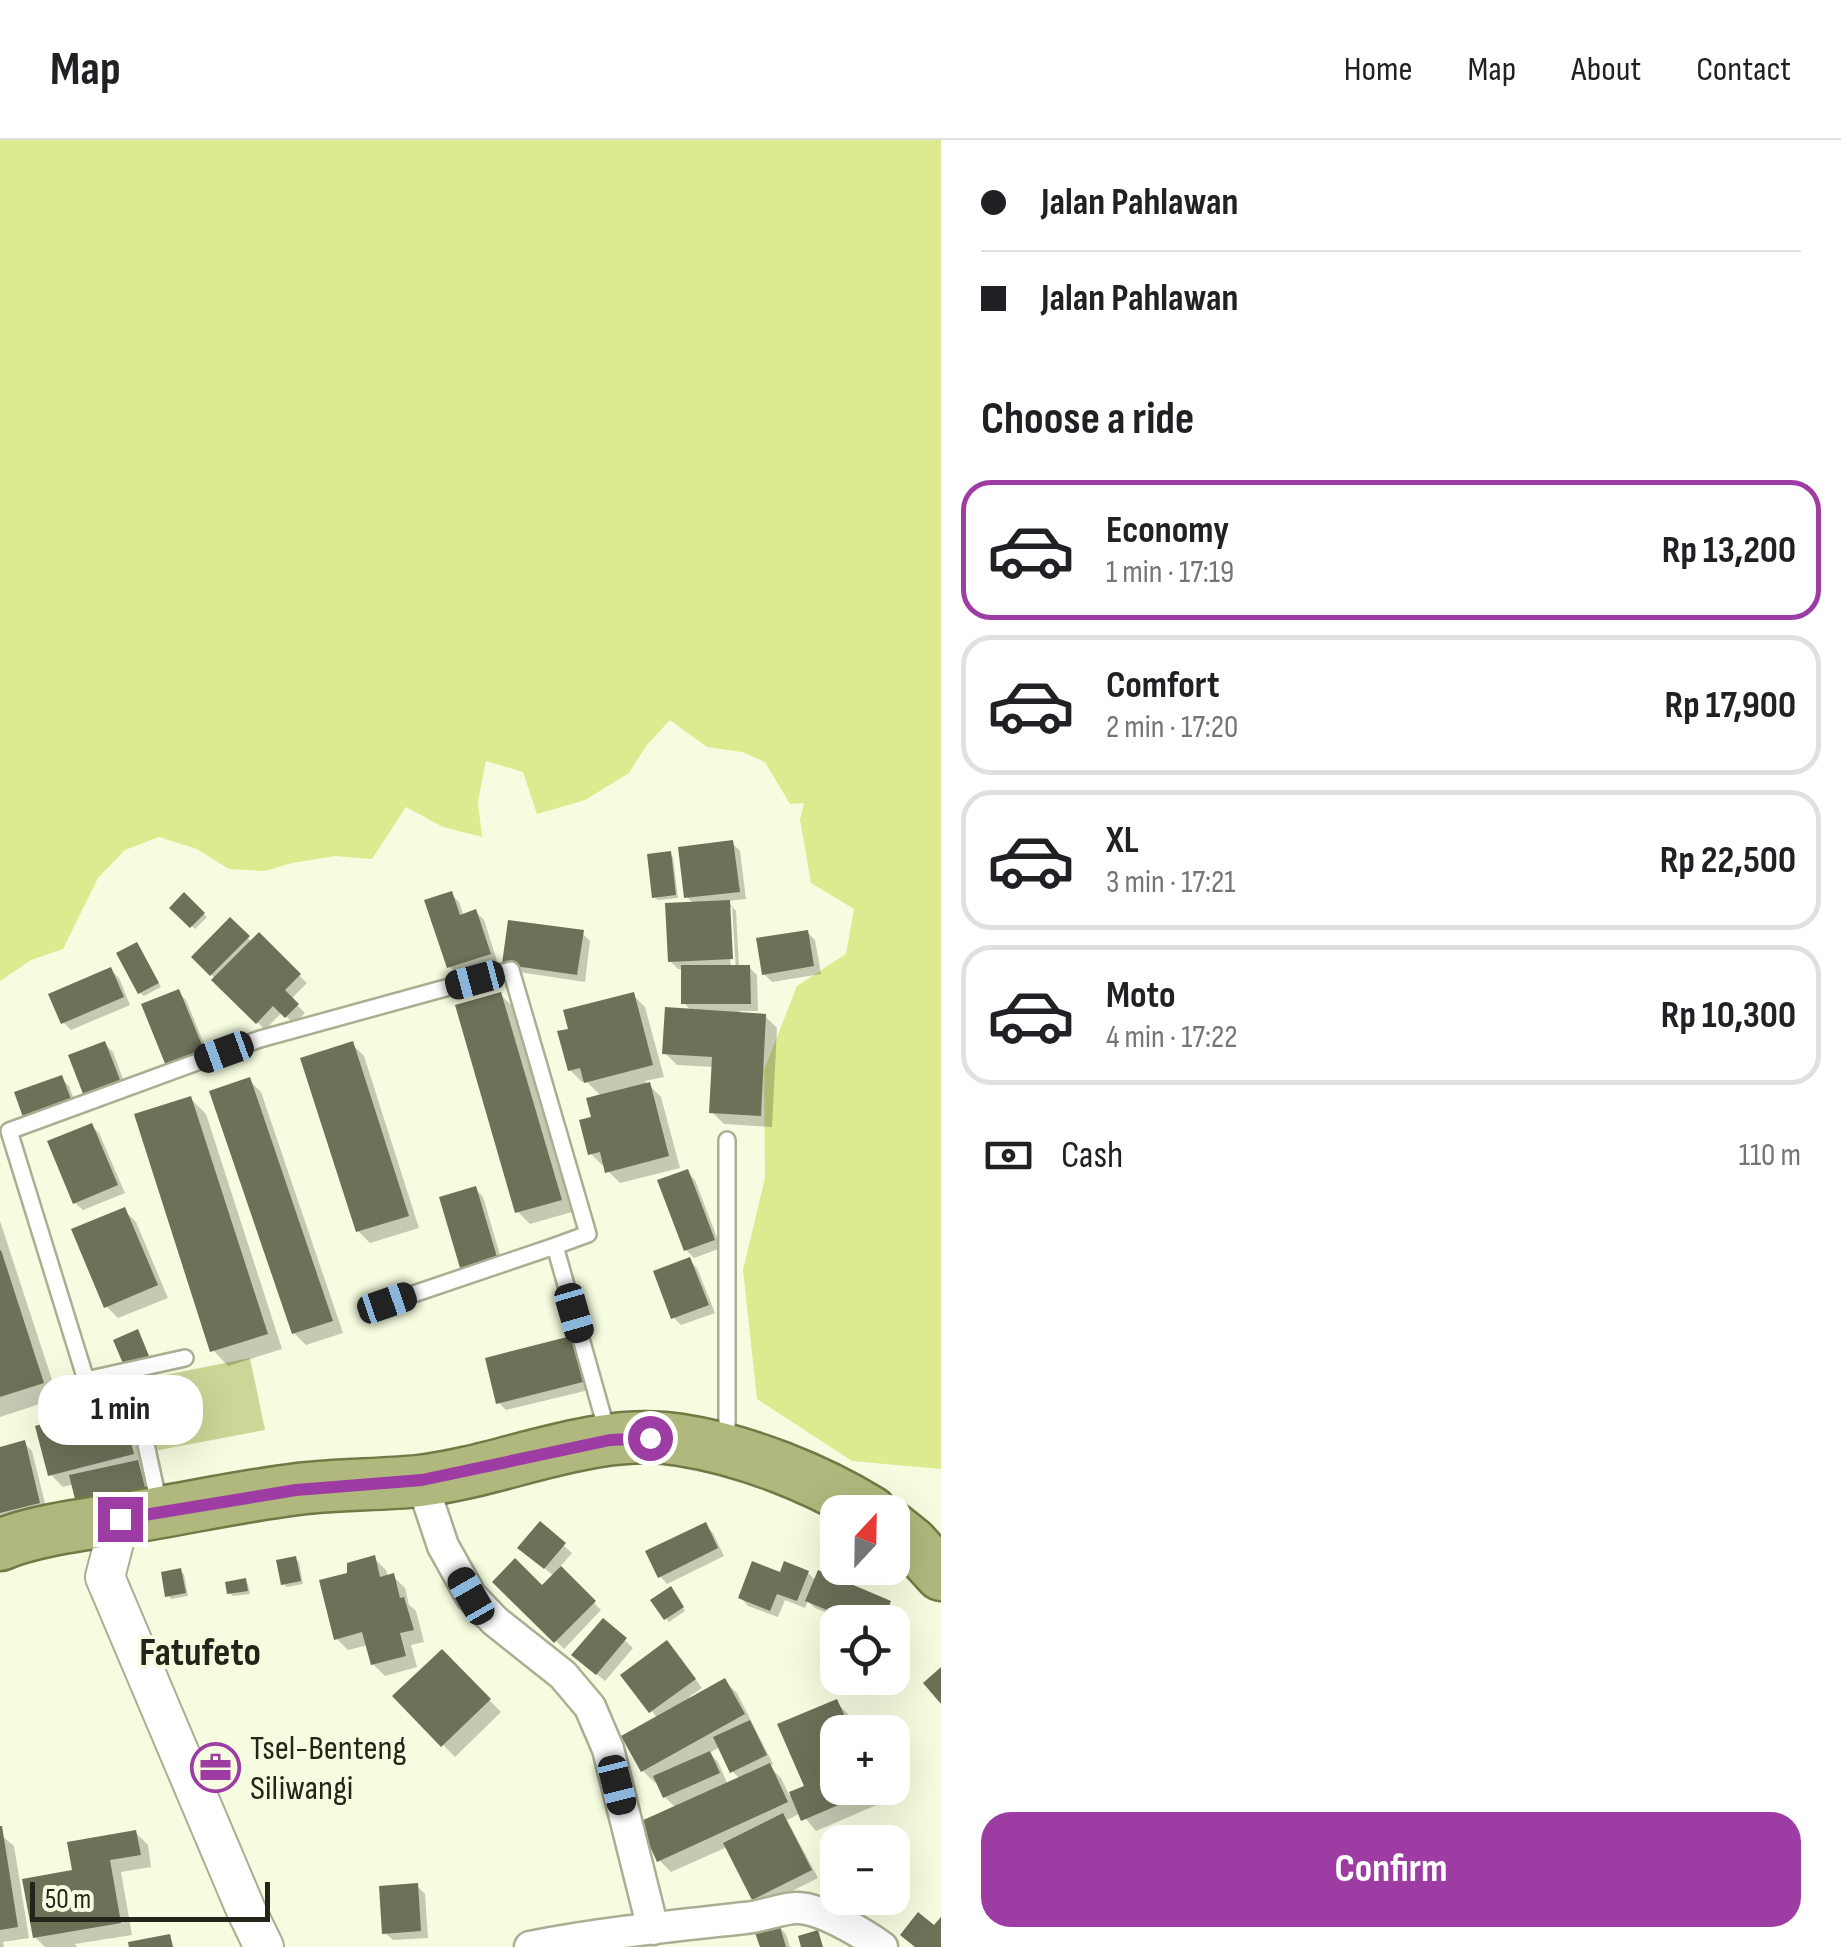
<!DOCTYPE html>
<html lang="en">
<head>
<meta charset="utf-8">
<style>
	:root { --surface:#fff; --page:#f6f6f6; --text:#202124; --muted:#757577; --line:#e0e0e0; --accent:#9d3ca3 }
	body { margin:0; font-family:"Sofia Sans Condensed",sans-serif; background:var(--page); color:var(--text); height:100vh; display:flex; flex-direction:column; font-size:38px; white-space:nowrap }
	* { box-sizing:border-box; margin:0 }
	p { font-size:32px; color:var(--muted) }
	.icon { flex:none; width:55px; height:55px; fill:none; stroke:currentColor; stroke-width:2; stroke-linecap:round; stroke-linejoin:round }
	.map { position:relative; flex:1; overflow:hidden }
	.sheet { display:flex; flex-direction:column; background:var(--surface); width:900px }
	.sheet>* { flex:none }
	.top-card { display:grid; align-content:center; height:220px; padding:0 40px; background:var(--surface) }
	.needle { width:65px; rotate:22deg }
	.buttons { position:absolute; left:820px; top:1355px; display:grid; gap:20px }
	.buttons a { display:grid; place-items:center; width:90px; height:90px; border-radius:20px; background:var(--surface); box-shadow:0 10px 40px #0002; font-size:50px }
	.scale { position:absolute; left:30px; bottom:25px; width:240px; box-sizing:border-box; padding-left:10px; border:5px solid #23251a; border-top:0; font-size:28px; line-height:35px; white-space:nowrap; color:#23251a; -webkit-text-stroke:8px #f6fcdf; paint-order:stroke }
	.end { position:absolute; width:45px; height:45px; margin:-22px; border:12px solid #9d3ca3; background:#fff; box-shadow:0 0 0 5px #fff }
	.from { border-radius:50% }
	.bubble { position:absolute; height:70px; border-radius:30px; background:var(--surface); box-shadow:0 10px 40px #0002; font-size:32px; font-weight:700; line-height:70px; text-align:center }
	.car { position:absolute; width:30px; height:60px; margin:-30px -15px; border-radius:12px; box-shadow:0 0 8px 2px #0007; background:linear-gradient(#222 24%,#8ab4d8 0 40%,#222 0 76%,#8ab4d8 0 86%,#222 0) }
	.top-card b { display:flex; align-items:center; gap:35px; height:95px; font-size:38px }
	.top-card b+b { border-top:2px solid var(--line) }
	.top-card i { width:25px; height:25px; background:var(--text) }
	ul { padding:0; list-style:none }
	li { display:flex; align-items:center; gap:30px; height:140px; margin:0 20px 15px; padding:0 20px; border:5px solid var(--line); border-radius:30px }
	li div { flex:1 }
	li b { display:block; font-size:38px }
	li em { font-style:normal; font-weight:700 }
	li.on { border-color:var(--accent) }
	li>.icon { width:90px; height:90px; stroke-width:1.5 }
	h2 { padding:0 40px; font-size:45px; line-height:120px }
	.pay { display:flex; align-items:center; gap:25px; height:110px; padding:0 40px; font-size:38px }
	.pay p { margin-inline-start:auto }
	.button { display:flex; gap:20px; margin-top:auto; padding:20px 40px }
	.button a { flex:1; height:115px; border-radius:30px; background:var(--accent); color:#fff; font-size:40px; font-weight:700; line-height:115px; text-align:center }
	header { display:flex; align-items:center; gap:60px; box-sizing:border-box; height:140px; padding:0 50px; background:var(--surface); border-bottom:2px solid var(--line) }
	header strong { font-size:48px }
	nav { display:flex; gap:55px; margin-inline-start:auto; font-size:35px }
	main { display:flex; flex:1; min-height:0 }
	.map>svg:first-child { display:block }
	.green { fill:#ccd697 }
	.water { fill:#ddea8f }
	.shadow { fill:#0003; fill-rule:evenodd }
	.building { fill:#6d7158 }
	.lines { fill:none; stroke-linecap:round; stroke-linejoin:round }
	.service-casing { stroke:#aaaf93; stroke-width:20 }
	.minor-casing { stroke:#aaaf93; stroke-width:35 }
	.tertiary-casing { stroke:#aaaf93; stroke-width:42 }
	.trunk-casing { stroke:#727946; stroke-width:55 }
	.service { stroke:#fff; stroke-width:15 }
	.minor { stroke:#fff; stroke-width:30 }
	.tertiary { stroke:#fff; stroke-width:38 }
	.trunk { stroke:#b0b87e; stroke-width:50 }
	.route { stroke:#9d3ca3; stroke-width:12 }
	.labels { text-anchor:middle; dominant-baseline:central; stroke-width:8; stroke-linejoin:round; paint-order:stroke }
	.poi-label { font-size:35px; fill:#23251a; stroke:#f6fcdf; text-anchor:start }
	.quarter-label { font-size:40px; font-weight:bold; fill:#23251a; stroke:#f6fcdf }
</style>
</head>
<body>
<header>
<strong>Map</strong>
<nav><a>Home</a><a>Map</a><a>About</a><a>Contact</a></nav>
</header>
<main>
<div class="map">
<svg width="941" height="1807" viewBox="0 0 941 1807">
	<rect width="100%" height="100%" fill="#f6fcdf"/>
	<!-- green -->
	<path class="green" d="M250,1218L265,1290L154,1311L140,1240Z"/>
	<!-- water -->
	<path class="water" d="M0,0H941V1329L852,1321L757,1259L743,1130L765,1038L764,930L797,846L846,814L854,769L811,743L800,680L804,663L790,664L765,622L742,612L707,607L670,580L646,606L629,633L585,660L537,674L523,632L486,621L478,662L482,697L443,687L406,667L372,719L335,716L292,723L265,731L229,729L197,709L159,697L125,710L98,738L63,809L31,820L0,841Z"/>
	<!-- shadow -->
	<path class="shadow" d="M732,703L740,711L746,759L727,761L736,771L739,827H749L757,835L758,871H740V875L765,876L777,888L772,987L724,984L712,972L714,927L677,925L665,913L693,872L683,862V829H678L670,821L694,764L687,757ZM727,767H732L736,831H731Z
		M670,714L673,717L678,758L658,760L655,757Z
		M451,754L459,762L464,776L476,772L484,780L497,821L457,834L449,826Z
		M184,756L207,777L195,789L172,768Z
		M230,781L252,802L259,796L307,843L291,859L305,873L294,884L282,872L265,890L194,817Z
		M807,792L815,800L821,834L772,842L764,834Z
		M582,793L590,801L585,842L512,831L504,823Z
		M140,808L161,847L144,856L140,853Z
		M111,830L119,838L130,865L71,890L63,882Z
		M178,852L186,860L210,918L175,932L144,865Z
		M501,855L513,867L572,1072L530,1084L518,1072Z
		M633,855L645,867L664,937L645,941L661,957L680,1028L620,1043L608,1031L606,1024L602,1025L590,1013L594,979L602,957L586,941L582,942L570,930Z
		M105,904L113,912L128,953L71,916Z
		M352,904L364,916L419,1088L370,1103L358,1091Z
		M61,938L69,946L78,970L26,978Z
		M249,940L261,952L343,1193L306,1205L294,1193Z
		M191,959L206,974L282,1209L228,1226L213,1210Z
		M92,986L99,993L125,1053L83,1070L75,1063Z
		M687,1032L695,1040L721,1108L694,1118L686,1110Z
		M476,1049L483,1057L503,1125L470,1135L462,1127Z
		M124,1070L136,1082L168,1158L118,1178L106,1166Z
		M0,1081L58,1258L0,1277Z
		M689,1120L697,1128L715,1173L681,1185L674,1178Z
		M571,1199L579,1207L589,1250L506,1270L498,1262Z
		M120,1266L132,1278L145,1326L142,1327L145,1331L153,1363L74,1344L63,1347L51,1335Z
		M24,1303L32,1311L47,1371L0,1382V1309Z
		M540,1385L572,1413L559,1428L601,1470L564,1509L495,1441L542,1448L554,1436L528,1415Z
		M705,1385L713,1393L724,1416L667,1444L660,1436Z
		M374,1418L386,1430L388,1437L393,1436L405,1448L409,1465L416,1471L424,1502L411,1505L417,1527L385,1536L373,1524L368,1505L348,1510L336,1498L350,1435Z
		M295,1419L299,1422L303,1444L287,1447L283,1444Z
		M180,1431L184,1434L188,1456L171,1459L168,1455Z
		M808,1433L816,1441L889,1463L897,1471L892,1482H849L815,1468L808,1461L805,1468L785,1460L778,1477L748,1466L741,1458L781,1435Z
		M245,1441L248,1444L250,1454L233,1456L230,1453Z
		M673,1453L685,1471L669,1482L666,1478Z
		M604,1481L633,1508L605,1541L582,1522Z
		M675,1511L702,1548L689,1557L690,1560L725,1541L737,1553L773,1624L769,1626L781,1638L789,1655L808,1647L836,1562L848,1574L855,1589L863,1585L870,1592H838V1648H880L886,1661L816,1691L801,1673L787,1680L818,1738L762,1766L754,1758L727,1707L671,1732L659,1720L676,1668L665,1657L658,1641L655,1643L643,1631L625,1597L658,1579L624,1535ZM720,1607L732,1631L740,1639L728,1645L718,1622L709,1613Z
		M442,1512L501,1572L455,1617L396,1557Z
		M135,1692L148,1705L151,1727L121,1732L132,1795L75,1804L77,1807H45L35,1797L75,1732Z
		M0,1694L14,1706L29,1798L3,1802L4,1807H0Z
		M417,1746L425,1754L428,1798L393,1800L385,1793Z
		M778,1786L786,1794L790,1807H762Z"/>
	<!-- building -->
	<path class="building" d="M733,700L740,752L684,758L678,707Z
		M671,711L676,755L652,758L647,714Z
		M452,751L460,775L476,769L491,814L447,828L424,760Z
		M184,752L205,773L190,788L169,768Z
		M730,760L733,819L668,822L665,763Z
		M230,777L250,796L210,836L191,817Z
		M508,780L584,790L577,835L502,824Z
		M808,790L814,826L762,835L756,798Z
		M259,792L301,834L285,850L299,864L285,878L273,866L256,884L211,840Z
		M137,802L159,843L138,854L116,813Z
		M681,825H750L751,864H681Z
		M111,827L124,857L61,884L48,854Z
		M179,849L204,910L166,926L141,864Z
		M501,852L562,1060L515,1073L455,865Z
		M634,852L653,925L584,943L580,928L568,931L557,891L568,889L563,870Z
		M665,867L766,874L761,976L709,973L712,917L662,914Z
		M105,901L122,945L85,959L68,915Z
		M353,901L409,1076L356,1092L300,918Z
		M62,935L72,962L24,980L14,952Z
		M250,937L333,1181L292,1194L209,951Z
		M650,942L669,1016L605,1033L600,1012L588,1015L579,980L591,977L586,958Z
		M191,956L268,1194L210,1212L134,974Z
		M92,983L118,1045L73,1064L47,1001Z
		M688,1029L715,1100L684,1111L657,1040Z
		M476,1046L497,1117L460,1128L439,1057Z
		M125,1067L158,1145L104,1168L71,1089Z
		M1,1110L44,1243L0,1257V1111Z
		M690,1117L709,1165L671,1179L653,1131Z
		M138,1189L149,1216L124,1226L113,1200Z
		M571,1196L583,1242L496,1264L485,1218Z
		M121,1264L134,1314L48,1336L35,1286Z
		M25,1300L40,1363L0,1373V1307Z
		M138,1320L147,1355L78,1371L69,1335Z
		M540,1381L566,1403L544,1429L517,1408Z
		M706,1382L718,1408L658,1438L645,1411Z
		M375,1415L380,1437L394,1433L400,1458L404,1457L414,1490L400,1493L406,1516L371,1525L362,1492L334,1500L319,1440L347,1433V1423Z
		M296,1416L301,1441L281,1445L276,1420Z
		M515,1418L542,1445L561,1426L596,1461L554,1503L492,1442Z
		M752,1421L780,1432L784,1421L809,1431L797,1461L777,1454L770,1471L738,1458Z
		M181,1428L186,1453L165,1457L161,1432Z
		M818,1430L891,1461L882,1482H856L805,1461Z
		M246,1438L248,1451L227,1454L225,1442Z
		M671,1446L684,1467L664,1480L650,1460Z
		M603,1478L627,1498L596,1535L571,1515Z
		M667,1500L696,1539L649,1573L620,1535Z
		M442,1509L491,1559L441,1607L392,1556Z
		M941,1527V1564L923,1543Z
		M725,1538L745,1574L641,1632L621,1596Z
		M837,1559L850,1588L863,1582L868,1592H838V1648H878L801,1681L789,1652L804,1646L777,1584Z
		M750,1580L767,1615L730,1633L713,1597Z
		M710,1611L720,1633L663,1658L653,1636Z
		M770,1623L788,1662L657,1722L639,1682Z
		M783,1673L812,1730L752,1760L723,1703Z
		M0,1686H2L18,1787L0,1790Z
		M136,1690L141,1715L110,1720L121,1783L33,1798L22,1739L72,1730L67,1702Z
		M418,1743L421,1791L382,1794L379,1746Z
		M918,1772L934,1785L941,1777V1807H915L900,1795Z
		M779,1783L786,1807H760L754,1790Z
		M818,1790L823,1807H801L798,1796Z
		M170,1794L173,1807H129L128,1802Z"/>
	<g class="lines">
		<defs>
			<path id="service" d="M727,1000V1302
				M387,1163L555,1106L607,1291
				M185,1218L86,1240L9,991L260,899L511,830L588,1094L555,1106
				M130,1231L159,1364"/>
			<path id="minor" d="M421,1340L443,1406L471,1456L495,1481L563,1535L590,1567L608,1609L653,1789
				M530,1807C601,1793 673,1786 745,1778C760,1777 786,1767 798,1768C823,1769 862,1793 882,1807"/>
			<path id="tertiary" d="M120,1379L105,1437L246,1770L264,1807"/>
			<path id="trunk" d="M892,1387L912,1403L941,1435
				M0,1405C34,1390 89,1384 126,1378C183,1369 241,1356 298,1349C339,1344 379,1345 419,1341C506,1331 592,1286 681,1300C745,1310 816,1338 871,1372"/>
		</defs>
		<!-- service casing -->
		<use href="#service" class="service-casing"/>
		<!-- minor casing -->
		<use href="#minor" class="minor-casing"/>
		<!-- tertiary casing -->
		<use href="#tertiary" class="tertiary-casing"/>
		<!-- trunk casing -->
		<use href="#trunk" class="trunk-casing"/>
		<!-- service -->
		<use href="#service" class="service"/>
		<!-- minor -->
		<use href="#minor" class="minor"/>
		<!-- tertiary -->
		<use href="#tertiary" class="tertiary"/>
		<!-- trunk -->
		<use href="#trunk" class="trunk"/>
	</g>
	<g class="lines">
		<!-- route -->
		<path class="route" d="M120,1379L296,1350L422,1340L610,1300L650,1298"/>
	</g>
	<!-- icons -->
	<defs>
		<symbol id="office-ring" viewBox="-11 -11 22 22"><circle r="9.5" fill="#f6fcdf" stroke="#9d3ca3" stroke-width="1.5"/><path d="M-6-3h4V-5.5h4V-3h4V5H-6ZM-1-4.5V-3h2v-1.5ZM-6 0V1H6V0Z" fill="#9d3ca3"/></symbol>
	</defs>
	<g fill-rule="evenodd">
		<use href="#office-ring" x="188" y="1600" width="55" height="55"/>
	</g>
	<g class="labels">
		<!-- poi labels -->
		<g class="poi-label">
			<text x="250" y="1608">Tsel-Benteng<tspan x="250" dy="40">Siliwangi</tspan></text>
		</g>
		<!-- quarter labels -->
		<g class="quarter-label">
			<text x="200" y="1513">Fatufeto</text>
		</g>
	</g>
</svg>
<div class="buttons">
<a><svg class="needle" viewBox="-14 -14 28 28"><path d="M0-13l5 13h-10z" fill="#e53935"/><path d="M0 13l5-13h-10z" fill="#757577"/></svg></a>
<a><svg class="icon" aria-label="locate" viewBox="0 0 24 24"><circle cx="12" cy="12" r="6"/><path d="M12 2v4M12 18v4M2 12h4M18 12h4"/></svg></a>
<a>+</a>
<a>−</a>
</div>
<div class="scale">50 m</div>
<i class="end from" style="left:650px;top:1298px"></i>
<i class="end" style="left:120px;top:1379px"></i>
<div class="bubble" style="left:38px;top:1235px;width:165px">1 min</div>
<i class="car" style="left:475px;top:840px;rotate:255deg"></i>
<i class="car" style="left:224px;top:912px;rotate:250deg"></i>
<i class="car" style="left:387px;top:1163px;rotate:71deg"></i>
<i class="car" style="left:574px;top:1173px;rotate:164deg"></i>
<i class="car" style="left:471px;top:1456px;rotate:330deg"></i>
<i class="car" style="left:617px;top:1645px;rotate:166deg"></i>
</div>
<section class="sheet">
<div class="top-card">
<b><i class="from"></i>Jalan Pahlawan</b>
<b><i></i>Jalan Pahlawan</b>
</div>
<h2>Choose a ride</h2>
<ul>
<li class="on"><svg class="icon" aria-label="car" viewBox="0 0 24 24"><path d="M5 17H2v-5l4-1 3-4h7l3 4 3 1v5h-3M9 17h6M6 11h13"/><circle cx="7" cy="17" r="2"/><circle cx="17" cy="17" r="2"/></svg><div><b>Economy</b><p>1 min · 17:19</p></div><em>Rp 13,200</em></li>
<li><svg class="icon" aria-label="car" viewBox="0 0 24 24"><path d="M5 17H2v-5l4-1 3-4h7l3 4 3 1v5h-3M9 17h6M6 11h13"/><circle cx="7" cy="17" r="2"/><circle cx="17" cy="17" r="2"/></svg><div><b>Comfort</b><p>2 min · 17:20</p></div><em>Rp 17,900</em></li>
<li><svg class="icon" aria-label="car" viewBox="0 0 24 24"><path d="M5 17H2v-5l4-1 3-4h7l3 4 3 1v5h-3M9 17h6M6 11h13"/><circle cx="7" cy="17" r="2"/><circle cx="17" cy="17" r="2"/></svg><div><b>XL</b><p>3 min · 17:21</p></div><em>Rp 22,500</em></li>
<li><svg class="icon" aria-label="car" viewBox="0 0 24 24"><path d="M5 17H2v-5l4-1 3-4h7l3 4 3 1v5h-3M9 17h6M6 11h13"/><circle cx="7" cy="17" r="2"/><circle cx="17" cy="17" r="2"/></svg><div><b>Moto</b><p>4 min · 17:22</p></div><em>Rp 10,300</em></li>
</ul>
<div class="pay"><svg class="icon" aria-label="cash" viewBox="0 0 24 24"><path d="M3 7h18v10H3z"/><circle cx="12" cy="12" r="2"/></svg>Cash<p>110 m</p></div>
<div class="button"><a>Confirm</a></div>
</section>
</main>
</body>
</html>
